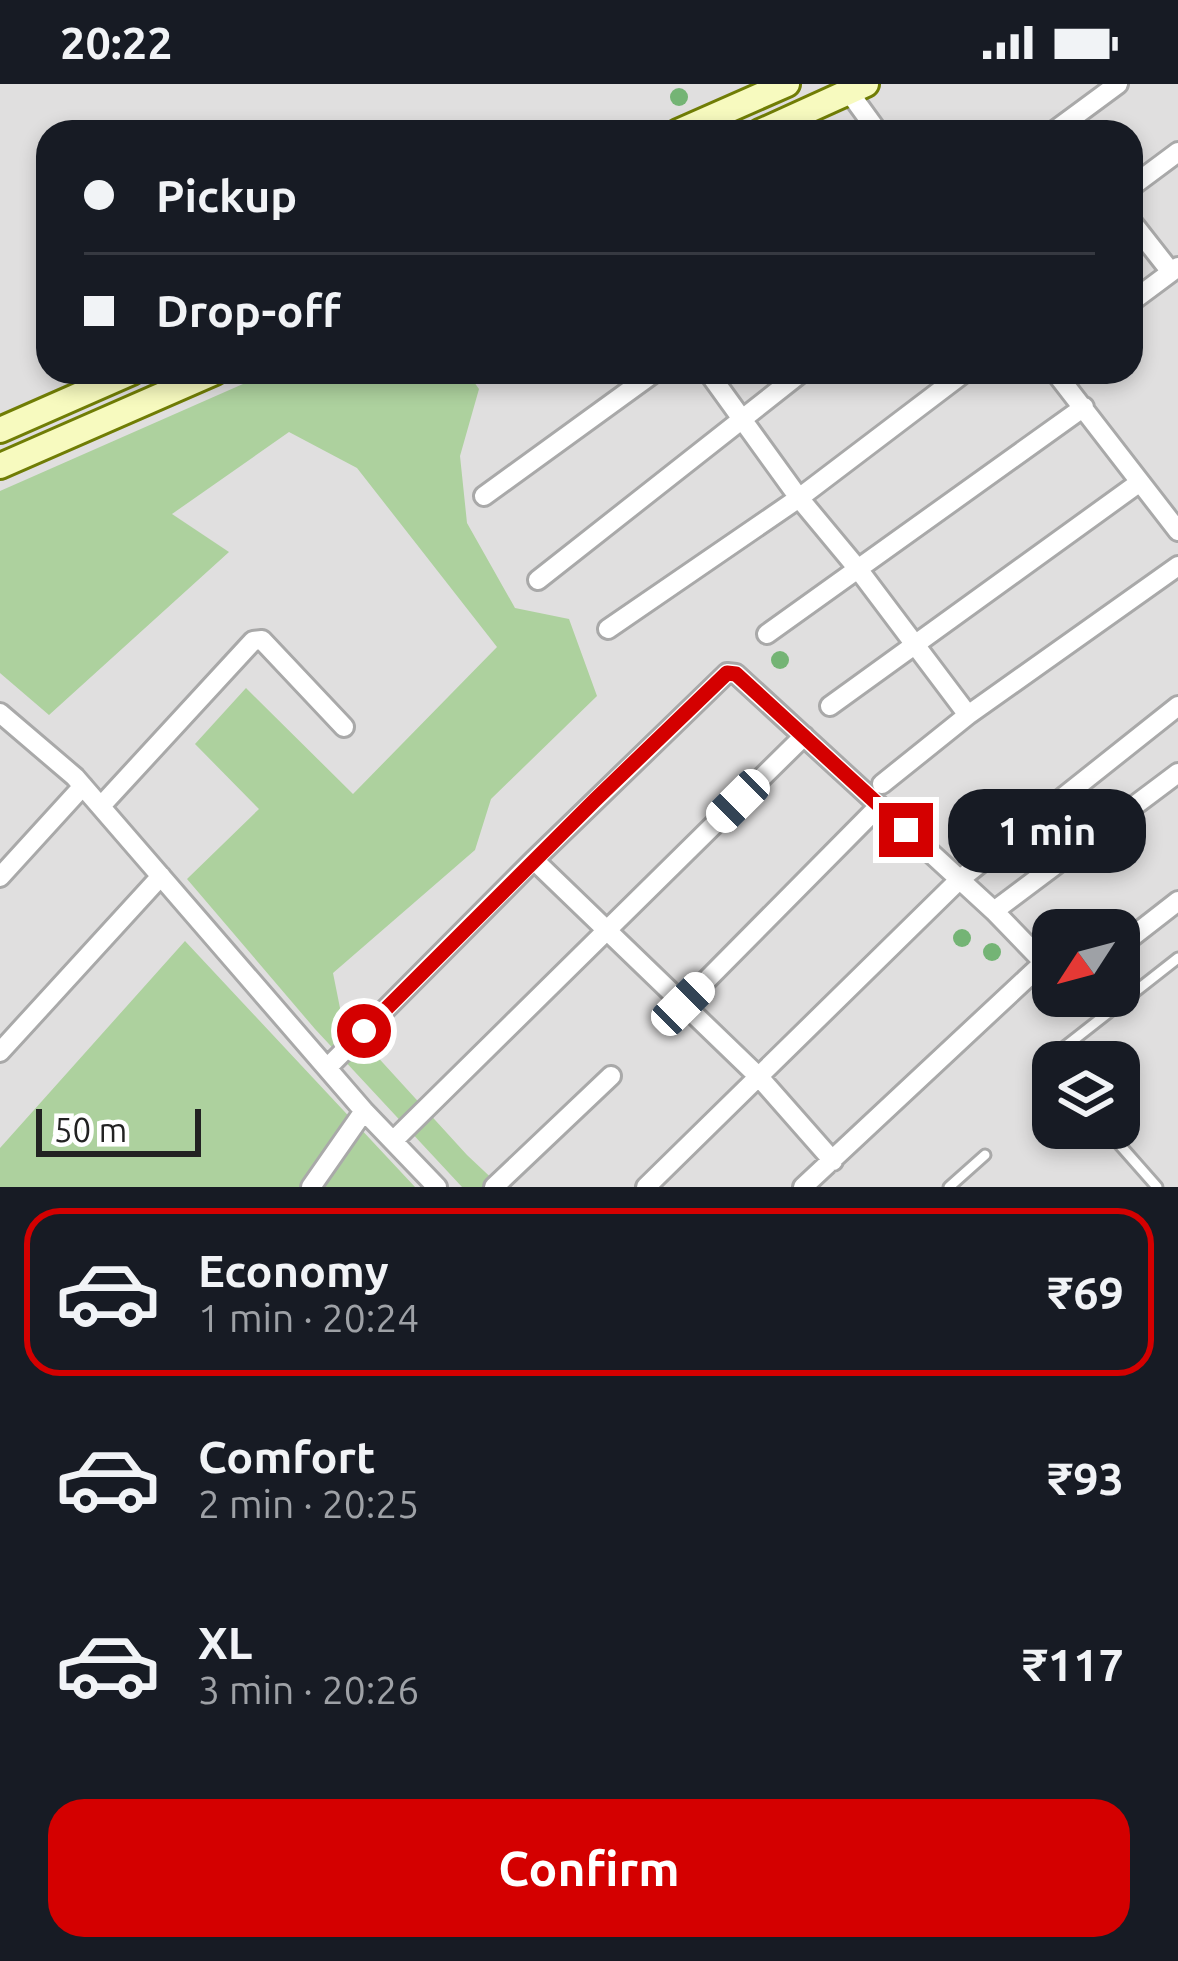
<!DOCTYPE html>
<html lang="en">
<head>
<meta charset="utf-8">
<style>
	:root { --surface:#171b24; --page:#242831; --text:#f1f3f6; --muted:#9ea1a6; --line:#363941; --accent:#d40000 }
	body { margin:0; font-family:Ubuntu,sans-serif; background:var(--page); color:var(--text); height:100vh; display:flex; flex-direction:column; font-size:45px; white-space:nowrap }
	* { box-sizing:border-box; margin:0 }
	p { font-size:39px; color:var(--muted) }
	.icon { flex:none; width:66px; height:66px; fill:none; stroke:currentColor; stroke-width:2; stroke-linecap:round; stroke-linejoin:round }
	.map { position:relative; height:1103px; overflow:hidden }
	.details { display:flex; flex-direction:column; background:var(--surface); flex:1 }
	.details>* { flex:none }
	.banner { position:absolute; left:36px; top:36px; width:1107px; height:264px; border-radius:36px; box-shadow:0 6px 18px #0003; display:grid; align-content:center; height:264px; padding:0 48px; background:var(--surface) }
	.needle { width:78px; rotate:234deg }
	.tools { position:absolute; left:1032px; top:825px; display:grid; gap:24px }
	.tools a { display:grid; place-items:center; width:108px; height:108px; border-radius:24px; background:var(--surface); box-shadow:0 6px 18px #0003; font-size:60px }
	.scale { position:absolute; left:36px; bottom:30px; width:165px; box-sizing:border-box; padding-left:12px; border:6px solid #222; border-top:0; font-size:33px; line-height:42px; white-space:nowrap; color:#222; -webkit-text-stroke:9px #fff; paint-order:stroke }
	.end { position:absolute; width:54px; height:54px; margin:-27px; border:15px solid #d40000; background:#fff; box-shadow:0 0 0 6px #fff }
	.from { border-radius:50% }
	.bubble { position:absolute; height:84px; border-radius:36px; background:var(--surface); box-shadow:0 6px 18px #0003; font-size:39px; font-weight:700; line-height:84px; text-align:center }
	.car { position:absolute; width:36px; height:72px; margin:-36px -18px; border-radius:15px; box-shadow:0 0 9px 3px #0007; background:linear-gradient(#fff 24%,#345 0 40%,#fff 0 76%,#345 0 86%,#fff 0) }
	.banner b { display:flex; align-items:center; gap:42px; height:114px; font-size:45px }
	.banner b+b { border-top:3px solid var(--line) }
	.banner i { width:30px; height:30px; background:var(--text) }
	ul { padding:21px 0 0; list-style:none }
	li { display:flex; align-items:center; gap:36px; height:168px; margin:0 24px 18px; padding:0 24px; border:6px solid transparent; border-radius:36px }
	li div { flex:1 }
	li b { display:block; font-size:45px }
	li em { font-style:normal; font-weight:700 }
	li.on { border-color:var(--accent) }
	li>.icon { width:108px; height:108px; stroke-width:1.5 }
	.cta { display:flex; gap:24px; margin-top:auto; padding:24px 48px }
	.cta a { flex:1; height:138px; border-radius:36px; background:var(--accent); color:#fff; font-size:48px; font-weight:700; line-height:138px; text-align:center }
	.status { display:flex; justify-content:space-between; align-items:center; height:84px; padding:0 60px; background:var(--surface); direction:ltr }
	.status svg { height:33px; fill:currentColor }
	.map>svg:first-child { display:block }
	.residential { fill:#e0dfdf; fill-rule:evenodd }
	.forest { fill:#add19e }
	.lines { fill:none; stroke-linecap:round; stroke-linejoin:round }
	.lane-casing { stroke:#a9a9a9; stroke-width:15 }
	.street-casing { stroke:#a9a9a9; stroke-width:24 }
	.secondary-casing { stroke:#707d05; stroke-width:30 }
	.lane { stroke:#fff; stroke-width:9 }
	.street { stroke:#fff; stroke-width:18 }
	.secondary { stroke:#f7fabf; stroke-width:24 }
	.tree { fill:#74b475 }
	.route { stroke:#d40000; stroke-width:15 }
</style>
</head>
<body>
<div class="status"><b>20:22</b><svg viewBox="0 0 49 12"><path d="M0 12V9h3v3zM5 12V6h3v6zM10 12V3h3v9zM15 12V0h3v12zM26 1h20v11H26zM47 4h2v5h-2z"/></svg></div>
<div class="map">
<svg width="1178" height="1103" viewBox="0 0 1178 1103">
	<rect width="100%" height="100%" fill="#f2efe9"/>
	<!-- residential -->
	<path class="residential" d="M0,0H1178V1103H0ZM48,48H1131V288H48ZM1053,846H1119V912H1053ZM1053,978H1119V1044H1053Z"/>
	<!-- forest -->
	<path class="forest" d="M270,288H467L479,305L460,372L467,439L515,524L569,535L597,612L491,715L475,766L333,889L342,934L467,1071L501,1103H462L315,945L187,795L259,725L195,660L246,604L353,710L497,563L357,384L289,348L172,430L229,468L49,631L0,589V407Z
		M185,857L415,1103H0V1064Z"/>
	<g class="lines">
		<defs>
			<path id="lane" d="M1062,978V965L1178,874
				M1105,1044L1157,1103
				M949,1103L985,1071"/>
			<path id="street" d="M849,8L878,48
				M1053,48L1118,0
				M1131,103L1178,68
				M1131,137L1171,188
				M1131,218L1178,183
				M708,288L799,414L858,485L968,631
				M1055,288L1178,447
				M484,412L655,288
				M538,496L802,288
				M608,545L799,414L965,288
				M767,550L1084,323
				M830,622L1140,398
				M0,629L75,693L364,1027L437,1103
				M882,700L968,631L1178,482
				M101,722L253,557L262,556L344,643
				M534,776L759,993L833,1077
				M0,793L83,702
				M994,827L1178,689
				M1119,863L1178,817
				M683,920L879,722
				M0,968L161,792
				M327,984L534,776L727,589L736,590L994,827L1053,888
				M393,1057L804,652
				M311,1103L364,1027
				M494,1103L611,992
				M646,1103L959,796L1178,622
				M803,1103L1043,879"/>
			<path id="secondary" d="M678,48L787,0
				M760,48L866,0
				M0,346L132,288
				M0,382L215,288"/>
		</defs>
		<!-- lane casing -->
		<use href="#lane" class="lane-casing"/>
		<!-- street casing -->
		<use href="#street" class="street-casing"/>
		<!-- secondary casing -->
		<use href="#secondary" class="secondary-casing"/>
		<!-- lane -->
		<use href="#lane" class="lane"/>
		<!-- street -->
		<use href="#street" class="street"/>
		<!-- secondary -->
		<use href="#secondary" class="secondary"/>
	</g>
	<!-- trees -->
	<g class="tree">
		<circle cx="679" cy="13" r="9"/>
		<circle cx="780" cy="576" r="9"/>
		<circle cx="962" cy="854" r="9"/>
		<circle cx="992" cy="868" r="9"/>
	</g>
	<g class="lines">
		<!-- route -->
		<path class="route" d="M364,947L595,716L727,589L736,590L906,746"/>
	</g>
</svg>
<div class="tools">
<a><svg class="needle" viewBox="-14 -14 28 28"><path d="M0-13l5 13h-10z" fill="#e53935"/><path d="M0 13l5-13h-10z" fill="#9ea1a6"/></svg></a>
<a><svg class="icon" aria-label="layers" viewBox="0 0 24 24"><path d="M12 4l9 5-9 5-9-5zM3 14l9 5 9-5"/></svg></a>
</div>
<div class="scale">50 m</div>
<i class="end from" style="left:364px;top:947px"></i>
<i class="end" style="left:906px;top:746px"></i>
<div class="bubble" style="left:948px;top:705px;width:198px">1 min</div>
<i class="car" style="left:738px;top:717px;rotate:225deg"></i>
<i class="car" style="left:683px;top:920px;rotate:45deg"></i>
<div class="banner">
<b><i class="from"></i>Pickup</b>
<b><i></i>Drop-off</b>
</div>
</div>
<section class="details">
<ul>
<li class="on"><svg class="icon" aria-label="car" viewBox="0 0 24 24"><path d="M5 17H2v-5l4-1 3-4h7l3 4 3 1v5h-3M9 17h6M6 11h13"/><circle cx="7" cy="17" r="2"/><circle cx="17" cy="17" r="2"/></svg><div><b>Economy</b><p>1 min · 20:24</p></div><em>₹69</em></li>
<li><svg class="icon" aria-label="car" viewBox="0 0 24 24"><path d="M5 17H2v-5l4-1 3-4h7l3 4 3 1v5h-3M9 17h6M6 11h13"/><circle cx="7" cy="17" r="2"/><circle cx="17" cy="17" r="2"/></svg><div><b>Comfort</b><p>2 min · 20:25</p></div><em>₹93</em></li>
<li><svg class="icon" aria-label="car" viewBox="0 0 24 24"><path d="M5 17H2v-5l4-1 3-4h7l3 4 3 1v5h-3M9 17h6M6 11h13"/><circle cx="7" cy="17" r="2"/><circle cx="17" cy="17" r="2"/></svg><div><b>XL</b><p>3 min · 20:26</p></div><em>₹117</em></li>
</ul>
<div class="cta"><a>Confirm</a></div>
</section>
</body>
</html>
